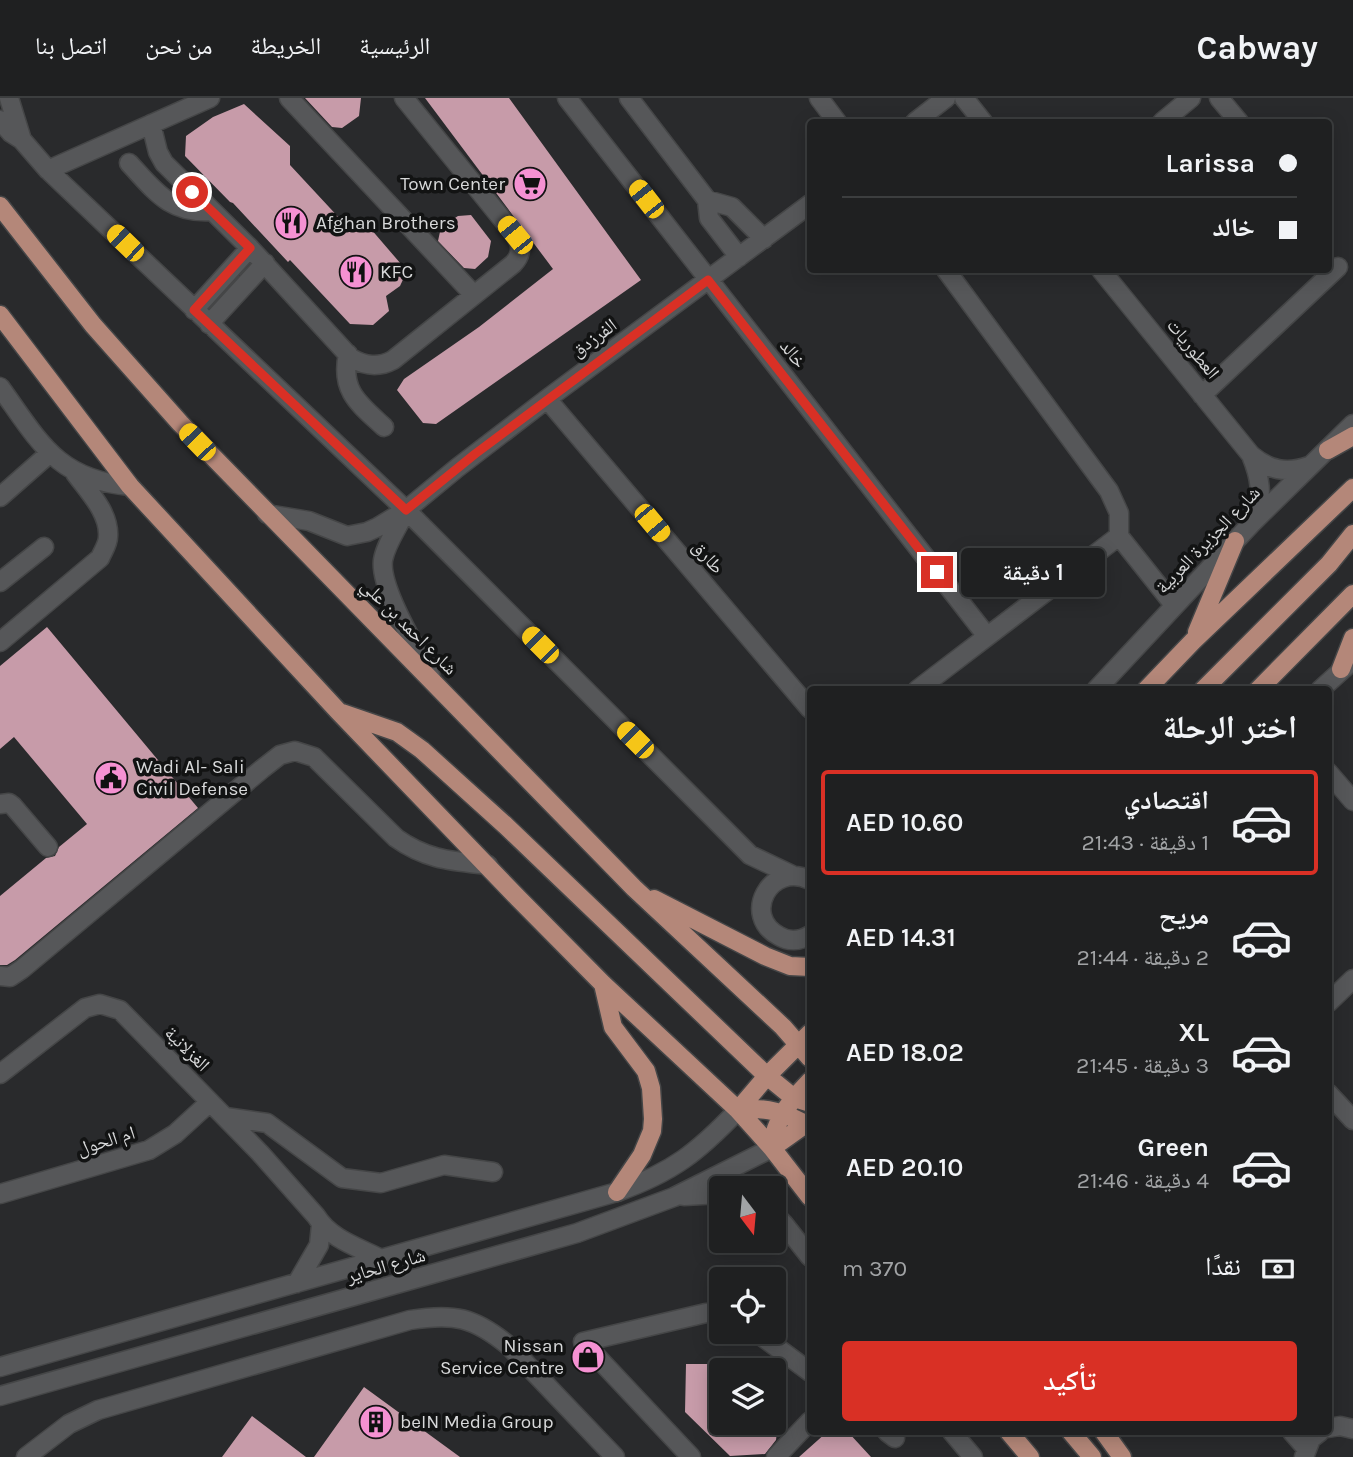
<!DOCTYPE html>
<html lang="ar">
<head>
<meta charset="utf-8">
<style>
	:root { --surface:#1f2021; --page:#27282a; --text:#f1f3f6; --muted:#a1a3a5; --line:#3c3e3f; --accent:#d93025 }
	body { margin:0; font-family:Karla,"Noto Naskh Arabic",sans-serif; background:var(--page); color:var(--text); direction:rtl; height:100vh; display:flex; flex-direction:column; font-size:26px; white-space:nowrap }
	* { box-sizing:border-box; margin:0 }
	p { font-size:23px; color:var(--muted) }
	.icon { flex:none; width:38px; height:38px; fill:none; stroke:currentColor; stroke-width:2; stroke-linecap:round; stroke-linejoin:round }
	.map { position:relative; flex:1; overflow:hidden; direction:ltr }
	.panel { position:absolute; left:807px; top:588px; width:525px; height:749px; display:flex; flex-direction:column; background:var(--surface); border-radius:7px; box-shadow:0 4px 18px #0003,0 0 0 2px var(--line); direction:rtl }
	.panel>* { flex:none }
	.hud { position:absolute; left:807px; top:21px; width:525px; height:154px; border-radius:7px; box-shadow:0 4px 18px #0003,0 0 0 2px var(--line); direction:rtl; display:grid; align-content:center; height:154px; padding:0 35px; background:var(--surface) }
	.needle { width:46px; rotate:164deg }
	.controls { position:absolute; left:709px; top:1078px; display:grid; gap:14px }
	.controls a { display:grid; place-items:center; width:77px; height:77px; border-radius:7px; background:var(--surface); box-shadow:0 4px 18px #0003,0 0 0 2px var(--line); font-size:35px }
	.end { position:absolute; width:32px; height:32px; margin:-16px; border:9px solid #d93025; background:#fff; box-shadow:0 0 0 4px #fff }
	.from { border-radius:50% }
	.bubble { position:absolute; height:49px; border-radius:7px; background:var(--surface); box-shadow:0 4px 18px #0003,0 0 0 2px var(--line); font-size:23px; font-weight:600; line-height:49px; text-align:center; direction:rtl }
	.car { position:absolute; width:21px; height:42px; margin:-21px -10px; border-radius:9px; box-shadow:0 0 5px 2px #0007; background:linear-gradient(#f5c518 24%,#345 0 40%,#f5c518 0 76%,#345 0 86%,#f5c518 0) }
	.hud b { display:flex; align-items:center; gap:24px; height:66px; font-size:26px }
	.hud b+b { border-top:2px solid var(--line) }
	.hud i { width:18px; height:18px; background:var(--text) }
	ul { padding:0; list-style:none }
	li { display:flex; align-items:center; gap:21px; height:105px; margin:0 14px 10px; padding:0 21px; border:4px solid transparent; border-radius:7px }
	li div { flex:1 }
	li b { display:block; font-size:26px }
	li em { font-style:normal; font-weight:600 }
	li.on { border-color:var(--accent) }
	li>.icon { width:63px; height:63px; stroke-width:1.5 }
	h2 { padding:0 35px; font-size:32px; line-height:84px }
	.pay { display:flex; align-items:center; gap:18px; height:77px; padding:0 35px; font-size:26px }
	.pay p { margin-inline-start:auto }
	.primary-button { display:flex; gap:14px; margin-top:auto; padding:14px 35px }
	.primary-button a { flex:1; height:80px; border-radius:7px; background:var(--accent); color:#fff; font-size:28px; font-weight:600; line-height:80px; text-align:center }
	header { display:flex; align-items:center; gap:42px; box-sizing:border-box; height:98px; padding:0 35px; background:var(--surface); border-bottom:2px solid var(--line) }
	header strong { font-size:33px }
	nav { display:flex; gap:38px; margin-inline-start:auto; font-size:24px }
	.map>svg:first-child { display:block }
	.building { fill:#c79ba9 }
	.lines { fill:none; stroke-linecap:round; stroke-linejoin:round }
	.minor-casing { stroke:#454647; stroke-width:21 }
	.major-casing { stroke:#454647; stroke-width:21 }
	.minor { stroke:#565759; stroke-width:18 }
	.major { stroke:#b48779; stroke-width:18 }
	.route { stroke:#d93025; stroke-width:9 }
	.labels { text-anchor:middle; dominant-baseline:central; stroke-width:7; stroke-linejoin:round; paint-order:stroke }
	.poi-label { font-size:19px; fill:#d7d8d9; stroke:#121313; text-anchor:start }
	.street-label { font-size:19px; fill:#d7d8d9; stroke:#121313 }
</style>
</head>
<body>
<header>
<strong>Cabway</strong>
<nav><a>الرئيسية</a><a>الخريطة</a><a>من نحن</a><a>اتصل بنا</a></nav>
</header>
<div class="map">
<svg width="1353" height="1359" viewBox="0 0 1353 1359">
	<rect width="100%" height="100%" fill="#292a2c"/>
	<!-- building -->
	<path class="building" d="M305,0H361L359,18L342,30L332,29Z
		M425,0H509L641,182L436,326L423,325L397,292L404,281L479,229L553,171Z
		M244,6L290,48V67L342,123H364L407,173L400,188L386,198L389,213L373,227L350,226L290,162L288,164L233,105L230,104L185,58L186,38L213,19Z
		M471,117L491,143L488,159L475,171L464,170L438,143L441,129L458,118Z
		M47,529L198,710L15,862L7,867H0V798L46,760L55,758L59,749L87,726L14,639L0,651V568Z
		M686,1266H721V1325H778L776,1342L765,1356L730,1358L685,1314Z
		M364,1289L460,1359H314Z
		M252,1318L306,1359H222Z
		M827,1334H848L871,1359H799Z"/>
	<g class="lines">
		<defs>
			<path id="minor" d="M9,0L22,42
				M289,0L474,197
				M567,0L986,537
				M629,0L707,102L709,120L739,159
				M819,0L837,24
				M964,0L983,24
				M1219,0L1239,24
				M0,22L11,35L22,42L48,72L406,412L750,757L792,777
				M915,24L946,0
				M1162,24L1191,0
				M151,26L158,54L164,65L250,150L351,260C365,268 378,270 393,262L513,166C522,157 522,147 515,137L404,0
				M129,65C155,93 170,116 212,113
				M48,72L210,0
				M707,102L732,109L764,141
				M946,172L1109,393L1119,415V438
				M1101,172L1251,357C1269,372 1286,376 1309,368
				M194,212L250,150
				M209,226L265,165
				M348,256C340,293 359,306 384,329
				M0,289C39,343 57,382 130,388
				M1202,297L1338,169
				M547,301L810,611
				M1251,357C1260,379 1264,398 1254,421
				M0,399L50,355
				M406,412C399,428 386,445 383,462C379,490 418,552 431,579
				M267,416L309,423L347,438L367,434L378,429L406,412L457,370L547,301L810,106
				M1119,438L1174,507
				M0,484L44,449
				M0,544L100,460C103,453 108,446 108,439C110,415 88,393 75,375
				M917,592L1119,438
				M1096,592L1251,426L1353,326
				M1320,592L1351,564
				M1328,674L1353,703
				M0,706L9,705L13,708L48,749
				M810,782C770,763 741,818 779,838C789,844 800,843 810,837
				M0,878L10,879L22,871L262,671L280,657L295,653L314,659L396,740C427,762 452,763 488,767
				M1328,905L1353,881
				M0,976L85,910L100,906L120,912L260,1055L316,1118C330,1141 358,1149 381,1161
				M1328,995L1353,1022
				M225,1019L267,1025L342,1080L381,1085L444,1067L493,1074
				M0,1096L149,1052L175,1036L210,1004
				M684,1098L721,1096
				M774,1116L784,1126L810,1159
				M297,1185L319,1147L321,1127
				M756,1234L810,1274
				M0,1269L617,1094C673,1074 698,1054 738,1012
				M0,1298L577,1135L674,1099L772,1050
				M1328,1330L1340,1328L1353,1331
				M887,1334L895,1340
				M952,1334L973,1359
				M1292,1334L1306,1350
				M26,1359L69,1326L98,1312L410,1222C454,1215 474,1219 509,1248L615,1359
				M691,1359L583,1244L706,1215H721
				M776,1359L810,1323
				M1304,1359L1311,1341L1320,1334"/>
			<path id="major" d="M0,108L93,227L180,325L634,790L783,929L810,960
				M0,217L130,388L338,613L518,800L603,886L738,1012L772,1050L810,1099
				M1328,352L1353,338
				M1197,534L1235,443
				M1341,571L1353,540
				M1146,592L1193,543L1353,390
				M1203,592L1329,466L1353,436
				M1258,592L1353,496
				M342,615L397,634L422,652L505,727L767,978L794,1000L810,1005
				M654,801L765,858L790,868L810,869
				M603,886L613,929L646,973L651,990L653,1021L652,1033L642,1057L617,1094
				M738,1012L767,978L810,935
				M738,1012C765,1008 787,1015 810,1029
				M772,1050C775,1019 790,1004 810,983
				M772,1050L810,1023
				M1009,1334L1030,1359
				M1071,1334L1092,1359
				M1104,1334L1122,1359"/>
		</defs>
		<!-- minor casing -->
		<use href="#minor" class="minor-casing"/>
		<!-- major casing -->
		<use href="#major" class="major-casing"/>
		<!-- minor -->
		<use href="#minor" class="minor"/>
		<!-- major -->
		<use href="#major" class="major"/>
	</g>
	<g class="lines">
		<!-- route -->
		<path class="route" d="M192,94L250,150L194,212L406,412L475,356L708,182L937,474"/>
	</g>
	<!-- icons -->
	<defs>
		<symbol id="supermarket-disc" viewBox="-11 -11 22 22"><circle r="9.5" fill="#f591d2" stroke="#121313"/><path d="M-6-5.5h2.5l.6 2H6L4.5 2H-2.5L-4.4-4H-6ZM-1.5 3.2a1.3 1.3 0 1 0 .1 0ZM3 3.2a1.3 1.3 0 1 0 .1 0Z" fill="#111"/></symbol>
		<symbol id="restaurant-disc" viewBox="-11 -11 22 22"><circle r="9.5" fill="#f591d2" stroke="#121313"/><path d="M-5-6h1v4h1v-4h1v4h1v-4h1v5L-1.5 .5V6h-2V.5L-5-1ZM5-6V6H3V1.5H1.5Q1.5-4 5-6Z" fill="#111"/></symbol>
		<symbol id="civic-disc" viewBox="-11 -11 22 22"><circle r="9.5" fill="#f591d2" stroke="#121313"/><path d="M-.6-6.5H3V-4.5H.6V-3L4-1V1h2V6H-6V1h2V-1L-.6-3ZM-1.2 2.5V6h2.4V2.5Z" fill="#111"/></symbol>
		<symbol id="shop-disc" viewBox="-11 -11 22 22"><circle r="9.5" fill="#f591d2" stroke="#121313"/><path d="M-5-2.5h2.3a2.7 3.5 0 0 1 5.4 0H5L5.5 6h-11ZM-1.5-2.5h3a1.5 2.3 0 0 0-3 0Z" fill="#111"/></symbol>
		<symbol id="building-disc" viewBox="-11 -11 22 22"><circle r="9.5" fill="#f591d2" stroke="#121313"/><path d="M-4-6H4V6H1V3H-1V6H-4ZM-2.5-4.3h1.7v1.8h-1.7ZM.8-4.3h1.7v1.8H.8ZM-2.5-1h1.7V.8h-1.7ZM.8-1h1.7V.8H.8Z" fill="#111"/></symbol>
	</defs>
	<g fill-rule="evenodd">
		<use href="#supermarket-disc" x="511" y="67" width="38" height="38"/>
		<use href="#restaurant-disc" x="272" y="106" width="38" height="38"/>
		<use href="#restaurant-disc" x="337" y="155" width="38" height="38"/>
		<use href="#civic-disc" x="92" y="661" width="38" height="38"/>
		<use href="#shop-disc" x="569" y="1240" width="38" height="38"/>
		<use href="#building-disc" x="357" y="1305" width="38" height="38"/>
	</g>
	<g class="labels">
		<!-- poi labels -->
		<g class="poi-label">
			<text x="505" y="86" text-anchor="end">Town Center</text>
			<text x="316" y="125">Afghan Brothers</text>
			<text x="380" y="174">KFC</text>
			<text x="136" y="669">Wadi Al- Sali<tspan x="136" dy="22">Civil Defense</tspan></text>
			<text x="564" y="1248" text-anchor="end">Nissan<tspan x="564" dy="22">Service Centre</tspan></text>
			<text x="400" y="1324">beIN Media Group</text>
		</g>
		<!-- street labels -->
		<g class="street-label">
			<text transform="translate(594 240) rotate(-36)">الفرزدق</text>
			<text transform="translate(1193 251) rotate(51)">العطوريات</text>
			<text transform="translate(793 256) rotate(52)">خالد</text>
			<text transform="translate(1208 442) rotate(-46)">شارع الجزيرة العربية</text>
			<text transform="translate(708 459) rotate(50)">طارق</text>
			<text transform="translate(409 529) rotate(45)">شارع احمد بن علي</text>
			<text transform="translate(187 951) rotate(45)">الغزلانية</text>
			<text transform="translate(106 1043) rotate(-17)">ام الحول</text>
			<text transform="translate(386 1168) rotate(-16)">شارع الحاير</text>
		</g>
	</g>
</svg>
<div class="controls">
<a><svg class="needle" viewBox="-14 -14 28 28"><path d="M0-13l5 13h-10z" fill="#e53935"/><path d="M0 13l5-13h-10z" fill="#a1a3a5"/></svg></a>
<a><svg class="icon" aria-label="locate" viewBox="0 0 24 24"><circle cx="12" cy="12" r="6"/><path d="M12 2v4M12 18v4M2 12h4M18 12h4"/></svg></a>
<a><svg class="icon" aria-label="layers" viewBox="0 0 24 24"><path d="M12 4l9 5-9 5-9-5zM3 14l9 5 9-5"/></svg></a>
</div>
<i class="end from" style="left:192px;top:94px"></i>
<i class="end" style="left:937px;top:474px"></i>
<div class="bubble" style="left:961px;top:450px;width:144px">1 دقيقة</div>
<i class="car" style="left:646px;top:101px;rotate:322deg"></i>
<i class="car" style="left:515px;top:137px;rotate:321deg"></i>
<i class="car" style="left:125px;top:145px;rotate:314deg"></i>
<i class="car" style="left:197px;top:344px;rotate:316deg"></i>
<i class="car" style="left:652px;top:425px;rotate:140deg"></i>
<i class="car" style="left:540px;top:547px;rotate:315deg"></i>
<i class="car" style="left:635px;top:642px;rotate:315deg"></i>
<div class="hud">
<b><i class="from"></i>Larissa</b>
<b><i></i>خالد</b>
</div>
<section class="panel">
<h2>اختر الرحلة</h2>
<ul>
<li class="on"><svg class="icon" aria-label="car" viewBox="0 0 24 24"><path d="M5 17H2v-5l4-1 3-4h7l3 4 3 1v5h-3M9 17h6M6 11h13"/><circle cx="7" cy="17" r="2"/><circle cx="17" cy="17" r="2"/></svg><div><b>اقتصادي</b><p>1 دقيقة · 21:43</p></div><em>AED 10.60</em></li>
<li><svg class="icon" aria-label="car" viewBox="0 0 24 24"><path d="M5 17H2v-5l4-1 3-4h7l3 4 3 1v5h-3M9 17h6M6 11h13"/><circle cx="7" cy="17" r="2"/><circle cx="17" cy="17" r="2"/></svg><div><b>مريح</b><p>2 دقيقة · 21:44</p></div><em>AED 14.31</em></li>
<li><svg class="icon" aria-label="car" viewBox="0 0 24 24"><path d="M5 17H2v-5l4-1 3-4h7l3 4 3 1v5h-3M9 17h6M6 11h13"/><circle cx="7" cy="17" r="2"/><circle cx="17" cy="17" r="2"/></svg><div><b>XL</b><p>3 دقيقة · 21:45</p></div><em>AED 18.02</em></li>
<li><svg class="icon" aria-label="car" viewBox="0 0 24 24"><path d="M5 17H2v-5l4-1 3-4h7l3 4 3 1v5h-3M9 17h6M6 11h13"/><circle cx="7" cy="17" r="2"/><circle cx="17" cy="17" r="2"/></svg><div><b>Green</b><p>4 دقيقة · 21:46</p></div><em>AED 20.10</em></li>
</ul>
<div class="pay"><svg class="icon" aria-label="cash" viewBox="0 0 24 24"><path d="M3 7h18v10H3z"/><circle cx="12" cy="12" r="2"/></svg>نقدًا<p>370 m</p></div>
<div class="primary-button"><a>تأكيد</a></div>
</section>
</div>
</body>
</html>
